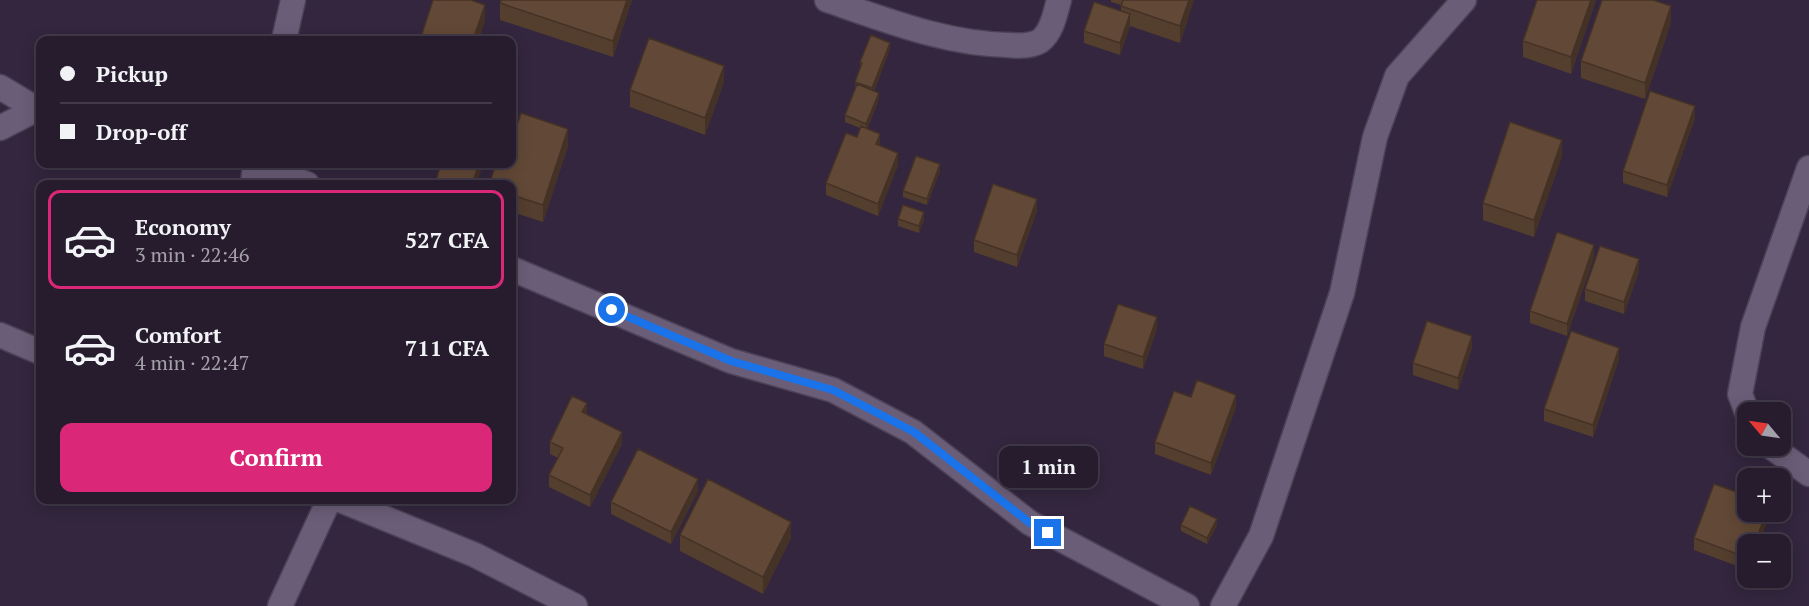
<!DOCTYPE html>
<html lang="en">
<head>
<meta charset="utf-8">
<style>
	:root { --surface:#261c2e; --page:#2e2536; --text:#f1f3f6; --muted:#a4a1aa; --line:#423a4a; --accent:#db2777 }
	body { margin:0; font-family:"PT Serif",serif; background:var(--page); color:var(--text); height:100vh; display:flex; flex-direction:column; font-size:22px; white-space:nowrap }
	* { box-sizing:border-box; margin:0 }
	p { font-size:20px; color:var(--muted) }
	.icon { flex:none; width:33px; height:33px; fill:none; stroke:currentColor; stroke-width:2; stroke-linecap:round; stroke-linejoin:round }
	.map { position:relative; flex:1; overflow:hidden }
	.panel { position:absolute; left:36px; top:180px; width:480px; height:324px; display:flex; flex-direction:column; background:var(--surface); border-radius:12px; box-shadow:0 3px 15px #0003,0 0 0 2px var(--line) }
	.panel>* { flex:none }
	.banner { position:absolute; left:36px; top:36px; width:480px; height:132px; border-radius:12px; box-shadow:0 3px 15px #0003,0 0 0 2px var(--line); display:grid; align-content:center; height:132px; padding:0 24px; background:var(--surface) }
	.needle { width:39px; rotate:299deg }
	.controls { position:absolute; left:1737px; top:402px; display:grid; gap:12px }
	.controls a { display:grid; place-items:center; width:54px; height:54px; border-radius:12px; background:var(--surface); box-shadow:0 3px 15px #0003,0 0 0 2px var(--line); font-size:30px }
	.end { position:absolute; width:27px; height:27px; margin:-14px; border:8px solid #1a73e8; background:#fff; box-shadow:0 0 0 3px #fff }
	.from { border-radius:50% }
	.bubble { position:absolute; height:42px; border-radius:12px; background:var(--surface); box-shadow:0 3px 15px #0003,0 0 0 2px var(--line); font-size:20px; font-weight:700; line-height:42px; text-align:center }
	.banner b { display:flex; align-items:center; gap:21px; height:57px; font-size:22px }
	.banner b+b { border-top:2px solid var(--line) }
	.banner i { width:15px; height:15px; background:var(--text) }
	ul { padding:10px 0 0; list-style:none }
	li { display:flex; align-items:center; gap:18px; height:99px; margin:0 12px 9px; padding:0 12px; border:3px solid transparent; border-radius:12px }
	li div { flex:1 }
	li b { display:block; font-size:22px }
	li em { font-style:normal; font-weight:700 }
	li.on { border-color:var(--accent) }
	li>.icon { width:54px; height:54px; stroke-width:1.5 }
	.primary-button { display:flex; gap:12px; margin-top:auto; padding:12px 24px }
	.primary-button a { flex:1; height:69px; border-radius:12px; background:var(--accent); color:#fff; font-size:24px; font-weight:700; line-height:69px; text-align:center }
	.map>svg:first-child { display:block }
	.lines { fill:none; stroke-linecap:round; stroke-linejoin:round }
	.street-casing { stroke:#4c4257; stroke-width:27 }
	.street { stroke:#6a5d78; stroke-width:24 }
	.wall { fill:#543e2e }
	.shaded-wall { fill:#453226 }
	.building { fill:#624836; stroke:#453226; stroke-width:1.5 }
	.route { stroke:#1a73e8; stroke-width:8 }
</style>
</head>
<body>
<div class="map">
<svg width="1809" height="606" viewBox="0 0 1809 606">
	<rect width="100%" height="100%" fill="#33263e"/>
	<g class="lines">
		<defs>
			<path id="street" d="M827,0C886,20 946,44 1008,45C1017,46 1032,46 1040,41C1052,32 1055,14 1059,0
				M284,40L293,0
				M0,87L40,111
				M0,128L37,109
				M256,164L307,184
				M253,184L255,164
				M512,269L731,361L833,390L913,432L1030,523L1187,606
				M0,335L40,352
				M1748,415L1740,394L1753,327L1809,168
				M1770,446L1809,474
				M340,500L475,555L575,606
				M280,606L329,500
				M1223,606L1261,536L1342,293L1375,137L1397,76L1464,0"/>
		</defs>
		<!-- street casing -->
		<use href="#street" class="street-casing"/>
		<!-- street -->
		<use href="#street" class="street"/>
	</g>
	<!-- wall -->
	<path class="wall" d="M501,0H632L613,57L500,20V3Z
		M1111,0H1194L1180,43L1130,26L1120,55L1084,43V31L1121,11V5L1111,2Z
		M1537,0H1596L1571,74L1523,57V41Z
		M1671,23L1645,99L1581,78V61Z
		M890,49L874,91L879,99L867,129L880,146L898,165L878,216L826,195V183L857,137L860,128L845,122V115L856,88L855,82L860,68V62Z
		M724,82L705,135L630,107V90Z
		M1695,118L1667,197L1623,183V171Z
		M568,146L543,222L512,212V184Z
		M1562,156L1534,237L1483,220V203Z
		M441,164H483L476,184H436V180Z
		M940,171L927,205L903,197V191Z
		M1037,211L1017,267L974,252V240Z
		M898,219H924L919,233L898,226Z
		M1594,257L1567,336L1530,323V311Z
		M1639,271L1624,314L1585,301V289Z
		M1157,329L1143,369L1104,356V344Z
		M1472,348L1458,390L1413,375V363Z
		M1619,359L1593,437L1544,421V409Z
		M1191,397L1236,407L1211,475L1155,454V442Z
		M587,415L622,444L590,507L549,487V475L558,458L550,454V442Z
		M698,491L671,544L611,514V502Z
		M1181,525H1217L1207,544L1181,531Z
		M680,535L791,538L763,594L680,551Z
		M1694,538L1748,544V570L1694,550Z"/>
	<!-- shaded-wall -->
	<path class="shaded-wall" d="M627,0H632L613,57V41Z
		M1189,0H1194L1180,43V26Z
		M1591,0H1596L1571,74V57Z
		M485,5V21L479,40H473Z
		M1671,6V23L1645,99V83Z
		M1130,14V26L1120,55V43Z
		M890,43V49L872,95V88Z
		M724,66V82L705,135V118Z
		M879,93V99L866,130V124Z
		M1695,106V118L1667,197V185Z
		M568,129V146L543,222V205Z
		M880,134V146L876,144Z
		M1562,140V156L1534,237V220Z
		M898,153V165L878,216V204Z
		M479,164H483L476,184H472Z
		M940,164V171L927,205V199Z
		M1037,199V211L1017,267V255Z
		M924,212V219L919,233V226Z
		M1594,245V257L1567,336V324Z
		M1639,259V271L1624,314V302Z
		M1157,317V329L1143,369V357Z
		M1472,336V348L1458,390V378Z
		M1619,348V359L1593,437V425Z
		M1236,395V407L1211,475V463Z
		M587,403V415L582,412Z
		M622,432V444L590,507V495Z
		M698,479V491L671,544V532Z
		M1767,512H1771L1759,544H1754Z
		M1217,519V525L1207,544V538Z
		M791,522V538L763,594V577Z"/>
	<!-- building -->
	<path class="building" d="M433,0H471L485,5L473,40H420Z
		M501,0H627L613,41L500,3Z
		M1123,0H1189L1180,26L1121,6Z
		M1537,0H1591L1571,57L1523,41Z
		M1602,0H1653L1671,6L1645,83L1581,61Z
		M1094,2L1130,14L1120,43L1084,31Z
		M871,35L890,43L872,88L855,82L862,63L860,62Z
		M649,38L724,66L705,118L630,90Z
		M857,84L879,93L866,124L845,115Z
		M1650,91L1695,106L1667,185L1623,171Z
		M521,113L568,129L543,205L512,195V184H489L496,164H512V141Z
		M1510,122L1562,140L1534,220L1483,203Z
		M861,126L880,134L876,144L898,153L878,204L826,183L846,133L857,137Z
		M916,156L940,164L927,199L903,191Z
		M441,164H479L472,184H449L436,180Z
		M993,184L1037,199L1017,255L974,240Z
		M903,205L924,212L919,226L898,219Z
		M1557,232L1594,245L1567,324L1530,311Z
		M1600,246L1639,259L1624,302L1585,289Z
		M1118,304L1157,317L1143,357L1104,344Z
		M1427,321L1472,336L1458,378L1413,363Z
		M1571,331L1619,348L1593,425L1544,409Z
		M1197,380L1236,395L1211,463L1155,442L1174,391L1191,397Z
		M572,396L587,403L582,412L622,432L590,495L549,475L563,448L550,442Z
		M638,449L698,479L671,532L611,502Z
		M708,479L791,522L763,577L680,535Z
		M1714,484L1748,496V512H1767L1754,544H1748V558L1694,538Z
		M1190,506L1217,519L1207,538L1181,525Z"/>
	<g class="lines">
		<!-- route -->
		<path class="route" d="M612,310L731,361L833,390L914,432L1030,523L1048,533"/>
	</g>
</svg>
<div class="controls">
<a><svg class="needle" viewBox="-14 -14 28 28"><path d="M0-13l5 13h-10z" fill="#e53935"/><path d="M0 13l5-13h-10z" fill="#a4a1aa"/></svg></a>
<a>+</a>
<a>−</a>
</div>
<i class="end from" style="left:612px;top:310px"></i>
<i class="end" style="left:1048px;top:533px"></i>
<div class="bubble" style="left:999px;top:446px;width:99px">1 min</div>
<div class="banner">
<b><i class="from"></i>Pickup</b>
<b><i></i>Drop-off</b>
</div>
<section class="panel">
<ul>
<li class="on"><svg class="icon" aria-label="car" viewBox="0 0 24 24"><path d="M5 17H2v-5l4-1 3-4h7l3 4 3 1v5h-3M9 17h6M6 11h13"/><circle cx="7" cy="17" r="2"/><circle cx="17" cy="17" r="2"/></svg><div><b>Economy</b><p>3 min · 22:46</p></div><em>527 CFA</em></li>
<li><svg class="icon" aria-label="car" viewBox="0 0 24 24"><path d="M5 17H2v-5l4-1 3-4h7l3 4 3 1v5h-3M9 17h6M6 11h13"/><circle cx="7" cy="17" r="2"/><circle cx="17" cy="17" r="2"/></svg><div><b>Comfort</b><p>4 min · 22:47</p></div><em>711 CFA</em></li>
</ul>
<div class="primary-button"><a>Confirm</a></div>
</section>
</div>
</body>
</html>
